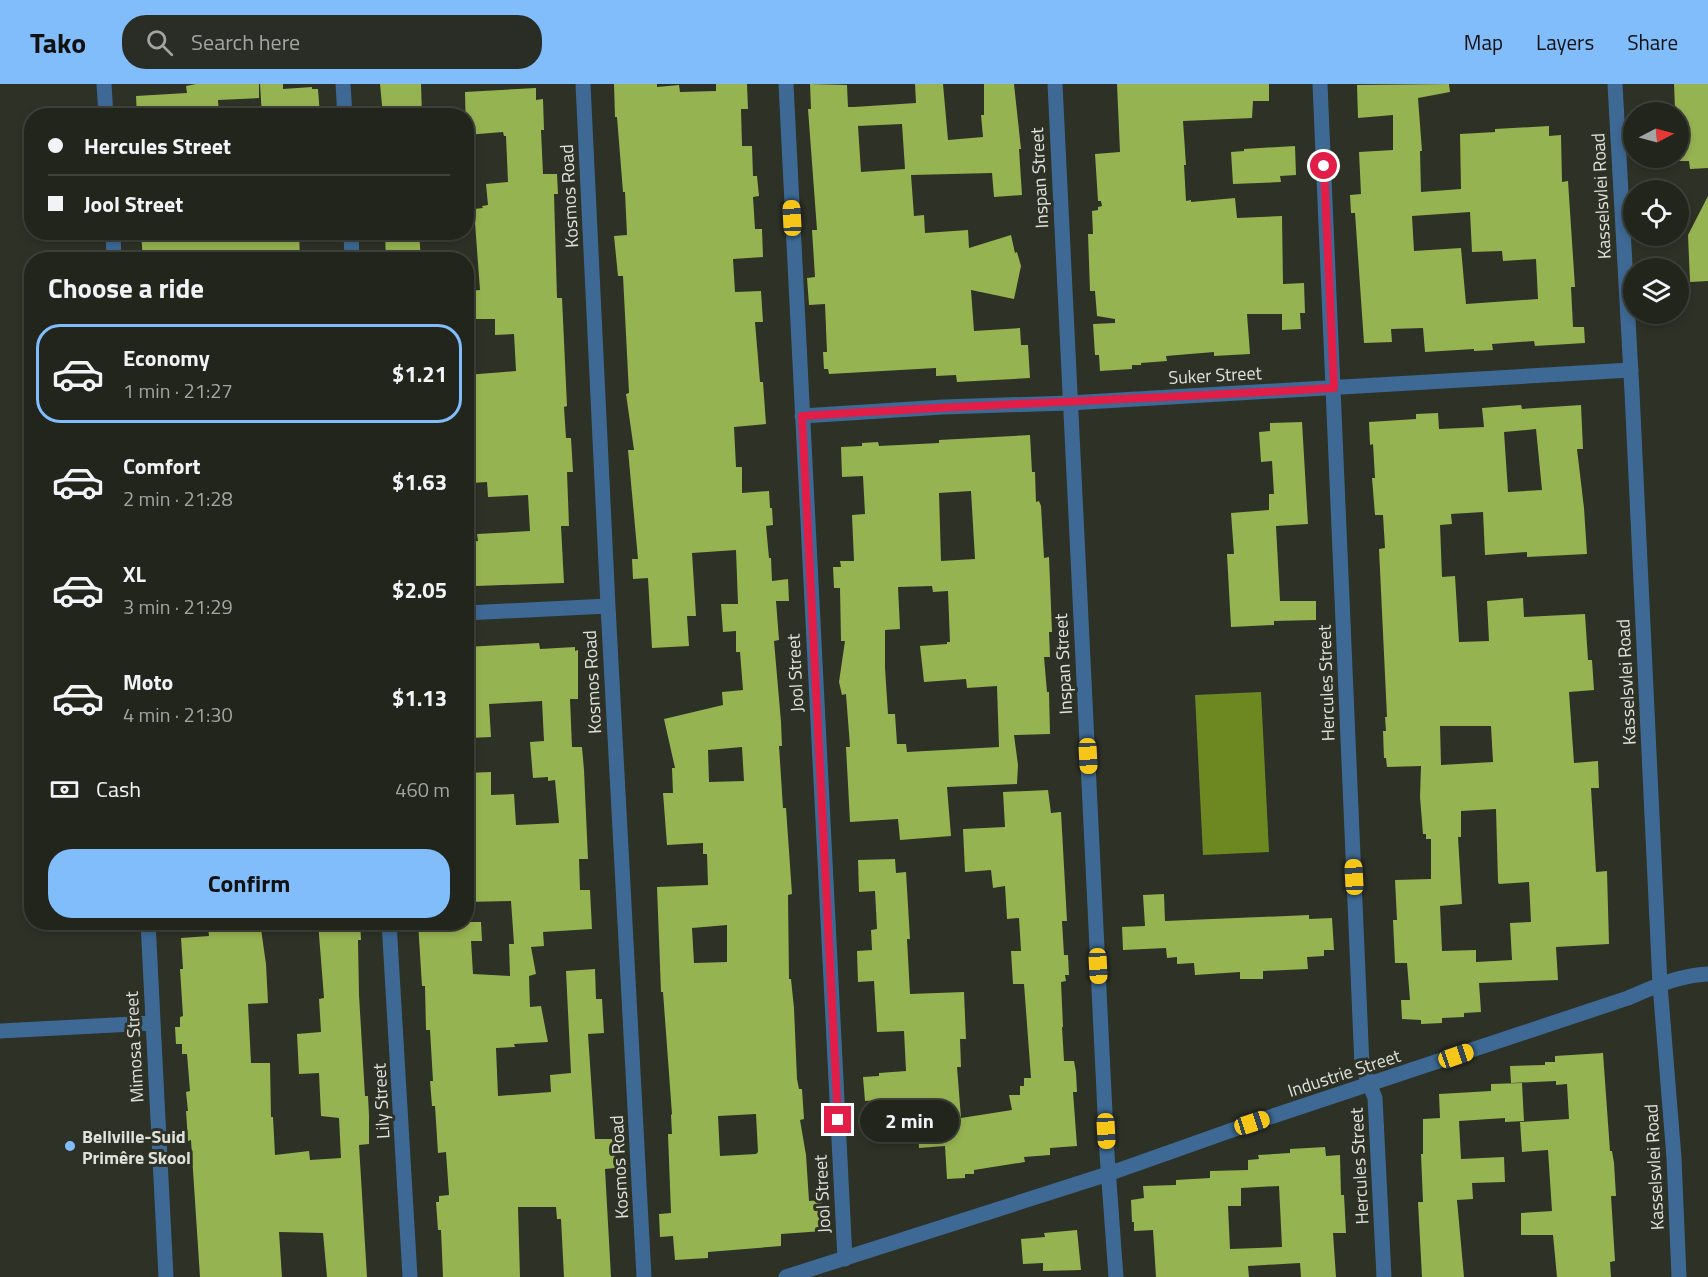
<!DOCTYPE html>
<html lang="en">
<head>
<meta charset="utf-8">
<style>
	:root { --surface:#22251c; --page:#2a2d25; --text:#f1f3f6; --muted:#a2a5a3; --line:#3f423b; --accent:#81bdfa }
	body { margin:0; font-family:"Titillium Web",sans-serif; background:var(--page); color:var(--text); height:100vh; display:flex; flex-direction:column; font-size:22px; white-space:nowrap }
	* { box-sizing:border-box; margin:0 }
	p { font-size:20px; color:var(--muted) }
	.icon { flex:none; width:33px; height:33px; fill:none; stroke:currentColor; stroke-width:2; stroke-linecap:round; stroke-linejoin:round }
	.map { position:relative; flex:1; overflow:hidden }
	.sheet { position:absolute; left:24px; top:168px; width:450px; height:678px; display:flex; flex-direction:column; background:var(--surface); border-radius:24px; box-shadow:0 3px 9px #0003,0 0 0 2px var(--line) }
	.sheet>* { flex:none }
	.guide { position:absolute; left:24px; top:24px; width:450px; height:132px; border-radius:24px; box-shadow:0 3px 9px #0003,0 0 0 2px var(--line); display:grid; align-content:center; height:132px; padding:0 24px; background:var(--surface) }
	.needle { width:39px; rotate:84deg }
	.controls { position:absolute; left:1623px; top:18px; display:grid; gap:12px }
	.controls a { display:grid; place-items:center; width:66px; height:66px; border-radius:50%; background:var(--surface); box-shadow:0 3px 9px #0003,0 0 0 2px var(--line); font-size:30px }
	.end { position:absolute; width:27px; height:27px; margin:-14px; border:8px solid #e11d48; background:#fff; box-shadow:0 0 0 3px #fff }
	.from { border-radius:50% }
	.bubble { position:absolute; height:42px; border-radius:21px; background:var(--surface); box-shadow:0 3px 9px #0003,0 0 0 2px var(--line); font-size:20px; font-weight:700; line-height:42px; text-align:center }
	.car { position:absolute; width:18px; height:36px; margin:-18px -9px; border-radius:8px; box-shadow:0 0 4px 2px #0007; background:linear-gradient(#f5c518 24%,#345 0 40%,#f5c518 0 76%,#345 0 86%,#f5c518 0) }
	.guide b { display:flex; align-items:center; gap:21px; height:57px; font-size:22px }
	.guide b+b { border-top:2px solid var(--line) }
	.guide i { width:15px; height:15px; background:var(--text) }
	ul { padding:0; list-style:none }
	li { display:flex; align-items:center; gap:18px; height:99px; margin:0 12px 9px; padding:0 12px; border:3px solid transparent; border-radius:24px }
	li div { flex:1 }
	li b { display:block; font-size:22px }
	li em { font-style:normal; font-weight:700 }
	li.current { border-color:var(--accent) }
	li>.icon { width:54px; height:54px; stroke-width:1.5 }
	h2 { padding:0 24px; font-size:27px; line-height:72px }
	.pay { display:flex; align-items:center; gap:15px; height:66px; padding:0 24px; font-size:22px }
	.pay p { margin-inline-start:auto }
	.cta { display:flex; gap:12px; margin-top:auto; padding:12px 24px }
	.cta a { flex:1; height:69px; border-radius:24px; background:var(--accent); color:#111; font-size:24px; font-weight:700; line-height:69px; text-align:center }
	header { display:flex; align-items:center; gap:36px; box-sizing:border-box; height:84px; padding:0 30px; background:var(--accent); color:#111 }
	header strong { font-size:28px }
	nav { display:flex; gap:33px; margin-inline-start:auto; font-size:21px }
	.search { width:420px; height:54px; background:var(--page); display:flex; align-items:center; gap:15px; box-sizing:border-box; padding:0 21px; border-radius:24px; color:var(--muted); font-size:22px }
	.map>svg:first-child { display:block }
	.water { fill:#6e8821 }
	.building { fill:#96b351; fill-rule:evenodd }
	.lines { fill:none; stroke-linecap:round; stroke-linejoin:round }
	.minor { stroke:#3d6994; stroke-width:15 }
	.tertiary { stroke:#3d6994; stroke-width:15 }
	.route { stroke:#e11d48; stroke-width:8 }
	.poi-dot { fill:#81bdfa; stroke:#2d3126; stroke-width:2 }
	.labels { text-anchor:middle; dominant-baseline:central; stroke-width:6; stroke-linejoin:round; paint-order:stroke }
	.street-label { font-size:18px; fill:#dfe1da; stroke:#2d3126 }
	.poi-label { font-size:18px; font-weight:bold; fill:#dfe1da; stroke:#2d3126; text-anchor:start }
</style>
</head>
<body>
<header>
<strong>Tako</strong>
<div class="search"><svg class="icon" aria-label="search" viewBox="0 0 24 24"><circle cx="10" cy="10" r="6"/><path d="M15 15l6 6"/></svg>Search here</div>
<nav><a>Map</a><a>Layers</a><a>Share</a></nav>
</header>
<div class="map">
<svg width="1708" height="1193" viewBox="0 0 1708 1193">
	<rect width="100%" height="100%" fill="#2d3126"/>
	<!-- water -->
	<path class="water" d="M1261,608L1269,768L1203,771L1195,611Z"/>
	<!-- building -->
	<path class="building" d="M196,0H259V14L218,16L219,32H137L136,12L187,9L186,2Z
		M260,0H283V5L312,3V5H318L320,31L262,32Z
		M380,0H421L422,32H383Z
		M614,0H657V3L679,1L680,8L716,7V0H747L748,25H741L742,62H752L753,92H757L759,112L753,113L755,145H762L763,173L733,175L735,208L761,207L763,238H755L760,298H763L766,340L734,343L736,383H742V409L769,407L770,424H772L773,441L766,442L769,474H771L772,497L788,495L789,517H776L779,556L774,557L781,638L782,662H779L783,724H786L792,810L788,811L789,895H791L794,924L797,995L799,1005H802L804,1035L800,1036L806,1071L809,1117L821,1116L823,1147L781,1150V1162L708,1168V1174L675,1176L673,1152L660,1153L659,1130L671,1129L668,1050H672L671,1031L672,1030L663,908H661L657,803L708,801L707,770H703V759L667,761L663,709H673L672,684H675L664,635L723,621L722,608L743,606L740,568H736V547L723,548L721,520H738L736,466L692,469L696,532H687L689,562L652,564L648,494L633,495L632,475H638L628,366H634L626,310L629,309L623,192H618L614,152L627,151L625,108H623L617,33H615ZM742,663L744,697L709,698L708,666ZM727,841V878L694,879L692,844ZM756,1030L758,1068L756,1070L720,1072L718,1032Z
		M810,0L847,1L848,23H854L916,19L915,0H943L948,56L983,53L981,31H984V0H1014L1021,65H1019L1022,111L994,113L992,89L911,91L914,132L924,131L925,149L968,146L969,164L1011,151L1015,169L1017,168L1021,182L1014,215L971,206L974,247L1020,244L1021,261H1028L1030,294L957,298L956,291L936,292V284L829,290L828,285H824L823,268H827L825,220L809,221L807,194L815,193L812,146H817L808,25H811ZM902,40L905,85L861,88L858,42Z
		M1117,0H1269V17H1253L1252,34L1183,37L1186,81H1184L1186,117L1191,116V118L1235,114L1237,134L1282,132L1283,200L1304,199L1305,229H1300L1301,245L1282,246V230H1247L1250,270L1214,272V268L1166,272L1167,277L1141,279V281H1132V285L1100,287L1099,271H1095L1093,240L1115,239V235L1097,232L1095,207H1090L1088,150H1093L1092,127L1098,126V123L1102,122L1101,117H1098L1095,70L1120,68Z
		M1449,0L1450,8L1418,14L1422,67H1420L1421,108L1461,105L1460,50L1495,48V45L1549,42V52L1561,51L1562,98L1568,97L1575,203H1571L1573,243H1584L1585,259L1535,262L1534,257L1492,260L1493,266L1474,267V265L1425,268L1423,244L1391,245L1392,258L1364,259L1355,129H1351L1350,111L1361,110L1359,68L1393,66V31L1358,34L1357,1ZM1470,128L1472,168L1502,167L1503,177L1536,175L1538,215L1466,220L1461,164L1414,167L1412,132Z
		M1674,0H1708V84L1690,85L1689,77H1678V25H1675Z
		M536,4V16L543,15L544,46H541L543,90H557L558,110H554L557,214H562L567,322L564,323L566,354H571L573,388H567L569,442H561L564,499L476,502V496H466V458L478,457L477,450L530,447L528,411L488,413L487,398L471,399V397H466V291L516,287L514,250L495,251V235H473V225H466V207L480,206L474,125L483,124L482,122L488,121L486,100L508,98L506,52H504L503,48L466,51L465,8Z
		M1295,62L1296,91L1280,92L1281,98L1233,100L1231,68L1244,67V65Z
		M1708,112V197L1690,198L1688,151Z
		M141,148H299L300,176H143Z
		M385,148H419L421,176H386Z
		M1521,321L1522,325L1581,321L1583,365H1577L1584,424L1587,470L1527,473V468L1485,471L1483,428L1451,430L1452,440L1440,441L1442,493L1455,492L1459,558L1489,557L1487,517L1523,514L1524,533L1585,530L1588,576H1592L1594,606L1569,608L1574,679L1598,677L1599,704H1591L1596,788L1607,787L1609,860L1556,863L1558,896L1479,899L1481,928L1464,929V933L1442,934V939L1421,940V936L1402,935L1401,916H1410L1407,879H1395L1393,836H1397L1395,796L1431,795V755H1426V750H1423L1420,713L1421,682L1387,683L1386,674H1384L1383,647H1386L1385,633H1387L1379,465L1385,464L1383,431H1375L1372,394H1375L1373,360L1370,361L1369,338L1416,335V330L1438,329L1439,345L1484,343L1482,324ZM1536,345L1542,406L1508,408L1504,348ZM1440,642H1491L1493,678L1441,681ZM1496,725L1498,798L1499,800L1529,798L1531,838L1510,839L1512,876L1476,878V866L1442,867L1440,822L1462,820L1458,753H1461V727Z
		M1302,338L1308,440L1276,442L1280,517H1316V536L1274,537V541L1231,543L1227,470H1234L1231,429L1269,426V410H1274L1272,377L1261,378L1259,348L1270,347V339Z
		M1030,351L1032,388H1035L1036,418L1039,417L1041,422L1044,474L1049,473L1052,548H1049L1050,573H1044L1047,608H1049L1050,650L1014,651L1018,681L1017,700L947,703L951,752L900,756L898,735L850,738L846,663H850L846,610L842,611L839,598L845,557H841L840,504H834L833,483H841L840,477H854L852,431L865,430L863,392L842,393L841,363L862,362V359L878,358L879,362L939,359V356ZM971,407L975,475L941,477L939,409ZM932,502L933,508L948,507L950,558H947V560L920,562L924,598L966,595L967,604L997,602L999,663L907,668L906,660H897L895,630H888L885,584V546L900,545L898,503Z
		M539,559L540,565L575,563V567L578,566V615H570L572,663H582L584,686L588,775H579L580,806H590L592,845L543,848L544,862L531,863L536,890L529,892L530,923L541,922L548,958L514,960L515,963L496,964L498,1012L551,1008L550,991L571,989L566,887L595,885L596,915H602L604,949L588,950L595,1055H614L615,1084L605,1085L611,1193H564L561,1135H557L556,1123H518L520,1193H443L441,1146H438L436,1118H439V1112L449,1111L446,1068L438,1069L435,1022H432L430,997H433L430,946H426L425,902H422L418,838H481L482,857H471L473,890L510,892L509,860H514L511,817L466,818V689L491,688V711L514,710L516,741L559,739L555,696L548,697V693L533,694L530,658L544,657L542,617L489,620L491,653L470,654L466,614V563Z
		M1048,706L1051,729L1061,728L1067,837H1062L1064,871H1068L1069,891H1065L1066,897L1061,898L1063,943H1062L1064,977H1074L1076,988L1077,1008H1073L1077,1062L1050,1064V1071L1024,1073L1025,1078L974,1086V1090H965V1094L947,1095L945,1062L919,1064L916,1017L880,1020V1016L865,1017L863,993L879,992V989L906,987L904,947L877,948L874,897L858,898L857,867L872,866L871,846L877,845L875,807L859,808L858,776L895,775L896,789L906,788L910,855H907L910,910L964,908L966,955H960L961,983H957L961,1034L1012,1026L1009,1011H1020V1002H1024V994H1031L1024,900H1013L1011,867H1021L1019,834L1007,835L1005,802L993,804L991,786L965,788L963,745L1005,743L1003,708Z
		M1164,810L1165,837L1309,831V835L1332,834L1334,866H1324V872L1307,873L1308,885L1263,887V895H1240V888L1195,891L1194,879L1177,880V873L1167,874L1166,864L1123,866L1122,843L1145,842L1143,811Z
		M223,838H260L266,880L268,919L248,920L251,979H270L271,1033H273L275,1071L309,1067L310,1076L341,1074L339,1034L321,1032L319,989L299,990L297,950L321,948L319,915L324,914L318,838H360L361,856H358L359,911L365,1012H368L369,1032V1060L359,1061L367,1193H327L323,1149L279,1148L282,1193H200L191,1056L188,1057L186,1027H188L186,1008L190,1007L187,970H182V960H176L175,943H180V933L183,932L180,885H183L181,854L209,852L208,843L223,842Z
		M1603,969L1610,1067H1612L1614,1079L1616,1112H1611L1615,1177L1610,1178L1611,1193H1557L1553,1151H1521V1129L1552,1127L1548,1066L1522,1068L1520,1038L1569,1035L1567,1000L1556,1001V997L1511,999L1510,982L1545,981V978H1555V972Z
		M1522,999L1524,1037L1505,1038V1034L1459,1037L1461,1075L1504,1073L1505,1098L1472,1099L1473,1115L1457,1116L1464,1193H1422L1418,1118H1423L1421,1070H1423V1035L1440,1034L1439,1010L1491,1007V1000Z
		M1325,1063L1326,1072L1340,1071L1341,1111H1344L1346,1149H1333L1336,1193H1301L1300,1179L1248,1182L1249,1193H1156L1153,1146L1134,1147V1138H1132L1131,1116L1144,1114L1143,1102L1176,1101V1096L1210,1094V1087L1248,1086V1076L1259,1075L1258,1071L1290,1069V1065ZM1279,1102L1282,1163L1230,1165L1228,1122H1241V1104Z
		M1077,1146L1081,1186L1043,1187V1179L1023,1180L1021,1155L1045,1153L1044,1149Z"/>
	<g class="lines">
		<!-- minor -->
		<path class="minor" d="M104,0L106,32
			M343,0L345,32
			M583,0L608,522L644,1193
			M786,0L845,1175
			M1055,0L1107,1070L1116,1193
			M1320,0L1362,982L1375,1014L1384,1193
			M113,148L114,176
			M351,148L352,176
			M802,332L943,323L1069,319L1631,286
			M466,529L608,522
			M148,838L166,1193
			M389,838L410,1193
			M0,947L152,939
			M786,1193L1108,1090L1252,1039L1628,914C1654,903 1680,891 1708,890"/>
		<!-- tertiary -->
		<path class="tertiary" d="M1615,0L1632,308L1660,901L1674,1074L1679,1193"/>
	</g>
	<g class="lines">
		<!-- route -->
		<path class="route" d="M838,1036L802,332C979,320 1156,315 1334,304L1324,82"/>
	</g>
	<!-- markers -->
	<circle class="poi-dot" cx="70" cy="1062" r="6"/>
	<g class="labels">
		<!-- street labels -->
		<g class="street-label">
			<text transform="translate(1039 94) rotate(-93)">Inspan Street</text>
			<text transform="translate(569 112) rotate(-93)">Kosmos Road</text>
			<text transform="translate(1601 112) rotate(-93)">Kasselsvlei Road</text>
			<text transform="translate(1215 291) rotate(-3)">Suker Street</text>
			<text transform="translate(1063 580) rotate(-93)">Inspan Street</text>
			<text transform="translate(795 589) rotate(-93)">Jool Street</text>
			<text transform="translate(592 598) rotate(-93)">Kosmos Road</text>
			<text transform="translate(1626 598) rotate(-93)">Kasselsvlei Road</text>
			<text transform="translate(1326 599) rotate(-92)">Hercules Street</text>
			<text transform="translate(134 963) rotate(-93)">Mimosa Street</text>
			<text transform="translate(1344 989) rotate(-18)">Industrie Street</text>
			<text transform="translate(381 1017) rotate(-93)">Lily Street</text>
			<text transform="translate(1359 1082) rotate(-93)">Hercules Street</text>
			<text transform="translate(619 1083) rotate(-93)">Kosmos Road</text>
			<text transform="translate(1654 1083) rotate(-93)">Kasselsvlei Road</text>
			<text transform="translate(822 1110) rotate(-93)">Jool Street</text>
		</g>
		<!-- poi labels -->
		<g class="poi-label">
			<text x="82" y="1052">Bellville-Suid<tspan x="82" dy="21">Primêre Skool</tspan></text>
		</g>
	</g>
</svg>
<div class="controls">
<a><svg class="needle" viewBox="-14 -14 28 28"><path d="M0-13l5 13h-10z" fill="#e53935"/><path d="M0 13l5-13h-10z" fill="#a2a5a3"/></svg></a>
<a><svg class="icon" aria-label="locate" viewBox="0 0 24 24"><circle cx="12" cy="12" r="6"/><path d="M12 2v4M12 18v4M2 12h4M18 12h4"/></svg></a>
<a><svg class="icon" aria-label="layers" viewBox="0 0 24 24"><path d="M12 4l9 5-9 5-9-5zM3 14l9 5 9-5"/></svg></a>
</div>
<i class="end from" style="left:1324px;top:82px"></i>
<i class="end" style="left:838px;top:1036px"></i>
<div class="bubble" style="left:860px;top:1016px;width:99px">2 min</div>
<i class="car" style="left:792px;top:134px;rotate:357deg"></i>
<i class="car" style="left:1088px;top:672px;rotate:177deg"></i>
<i class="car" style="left:1354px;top:793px;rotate:357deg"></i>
<i class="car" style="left:1098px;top:882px;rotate:177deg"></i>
<i class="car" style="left:1456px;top:972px;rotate:71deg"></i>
<i class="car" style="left:1252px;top:1039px;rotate:72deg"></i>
<i class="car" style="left:1106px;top:1047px;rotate:177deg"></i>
<div class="guide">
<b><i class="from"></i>Hercules Street</b>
<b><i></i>Jool Street</b>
</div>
<section class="sheet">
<h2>Choose a ride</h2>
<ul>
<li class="current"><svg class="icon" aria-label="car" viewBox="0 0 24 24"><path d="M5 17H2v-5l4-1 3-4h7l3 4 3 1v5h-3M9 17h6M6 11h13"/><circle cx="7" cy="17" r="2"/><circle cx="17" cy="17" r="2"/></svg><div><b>Economy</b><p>1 min · 21:27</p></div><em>$1.21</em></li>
<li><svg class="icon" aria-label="car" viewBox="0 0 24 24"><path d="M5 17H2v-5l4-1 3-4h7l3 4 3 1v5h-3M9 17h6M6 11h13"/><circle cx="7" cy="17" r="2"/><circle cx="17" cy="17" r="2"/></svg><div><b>Comfort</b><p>2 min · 21:28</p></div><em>$1.63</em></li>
<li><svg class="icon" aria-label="car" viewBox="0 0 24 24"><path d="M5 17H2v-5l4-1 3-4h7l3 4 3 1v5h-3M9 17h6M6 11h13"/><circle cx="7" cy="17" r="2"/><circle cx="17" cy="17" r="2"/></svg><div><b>XL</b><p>3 min · 21:29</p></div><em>$2.05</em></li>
<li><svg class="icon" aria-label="car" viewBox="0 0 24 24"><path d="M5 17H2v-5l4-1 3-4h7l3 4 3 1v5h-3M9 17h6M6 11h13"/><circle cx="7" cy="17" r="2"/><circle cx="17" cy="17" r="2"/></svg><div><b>Moto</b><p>4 min · 21:30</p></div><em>$1.13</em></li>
</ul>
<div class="pay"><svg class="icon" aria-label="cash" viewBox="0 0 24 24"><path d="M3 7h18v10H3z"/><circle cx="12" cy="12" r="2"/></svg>Cash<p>460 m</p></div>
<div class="cta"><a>Confirm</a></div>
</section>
</div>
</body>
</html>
